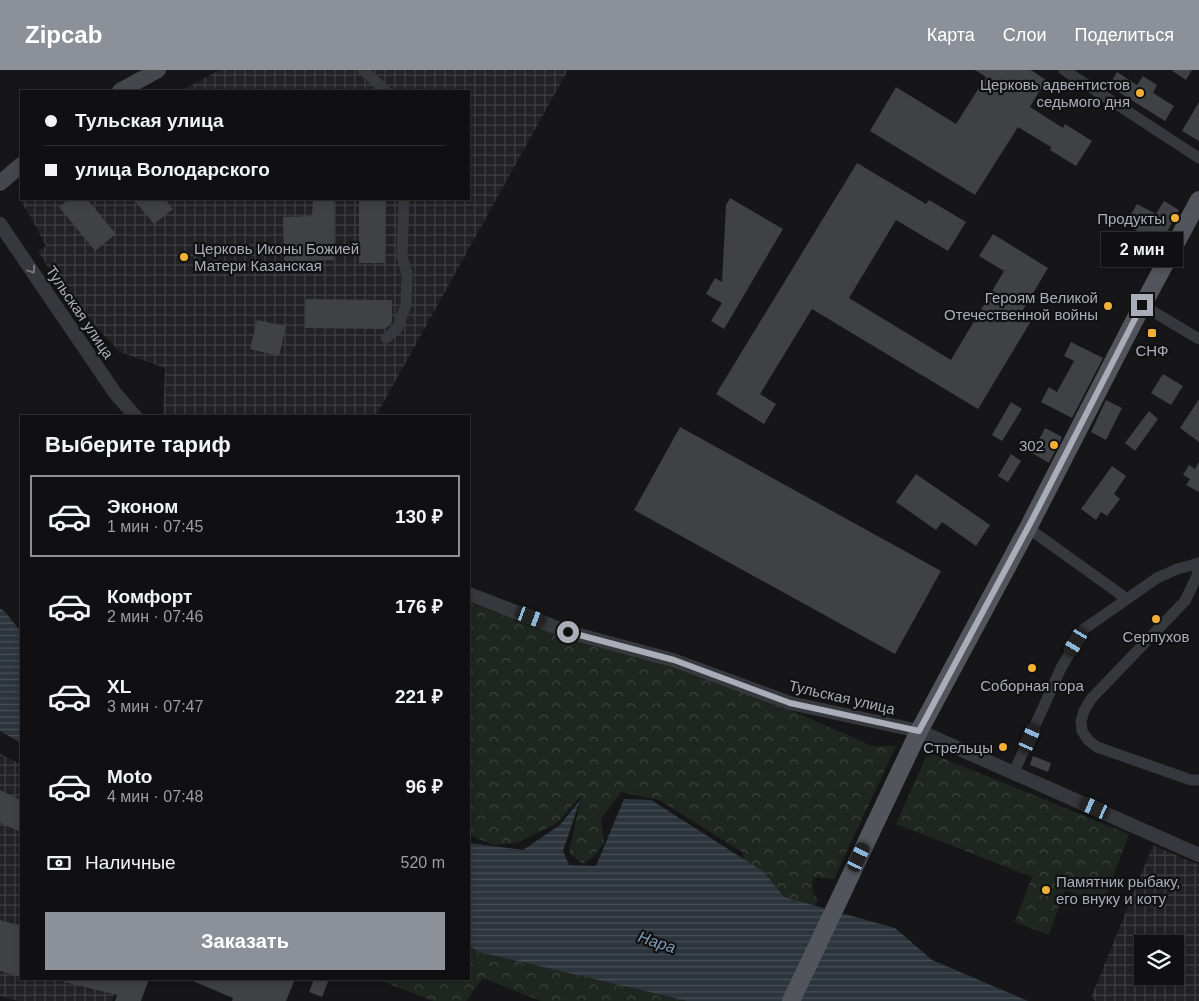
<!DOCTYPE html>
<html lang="ru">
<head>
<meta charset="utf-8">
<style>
	:root { --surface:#101012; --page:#19191b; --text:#f1f3f6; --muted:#9c9d9f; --line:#303032; --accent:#8c9099 }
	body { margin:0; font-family:Helvetica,sans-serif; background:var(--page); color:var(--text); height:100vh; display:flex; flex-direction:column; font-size:19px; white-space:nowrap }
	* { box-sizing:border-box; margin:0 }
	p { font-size:16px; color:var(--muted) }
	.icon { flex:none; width:28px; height:28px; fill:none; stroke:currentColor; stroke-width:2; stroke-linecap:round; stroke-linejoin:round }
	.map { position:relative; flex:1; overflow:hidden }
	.side { position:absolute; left:20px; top:345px; width:450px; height:565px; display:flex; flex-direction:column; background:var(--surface); border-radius:0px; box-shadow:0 2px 8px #0003,0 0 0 1px var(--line) }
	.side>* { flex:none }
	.banner { position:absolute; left:20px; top:20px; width:450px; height:110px; border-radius:0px; box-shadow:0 2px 8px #0003,0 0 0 1px var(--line); display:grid; align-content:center; height:110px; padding:0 25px; background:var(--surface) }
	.tools { position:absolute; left:1134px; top:865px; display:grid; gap:10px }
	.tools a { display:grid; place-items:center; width:50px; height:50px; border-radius:0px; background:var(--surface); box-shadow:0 2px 8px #0003,0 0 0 1px var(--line); font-size:25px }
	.end { position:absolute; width:22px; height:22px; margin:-11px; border:6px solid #a8adb8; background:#111; box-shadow:0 0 0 2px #111 }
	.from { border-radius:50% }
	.bubble { position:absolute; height:35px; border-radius:0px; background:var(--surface); box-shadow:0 2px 8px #0003,0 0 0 1px var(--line); font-size:16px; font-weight:600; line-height:35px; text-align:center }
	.car { position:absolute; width:15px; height:30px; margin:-15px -8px; border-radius:6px; box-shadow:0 0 4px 1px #0007; background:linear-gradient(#222 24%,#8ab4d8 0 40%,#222 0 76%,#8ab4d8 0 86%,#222 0) }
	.banner b { display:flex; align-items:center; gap:18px; height:48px; font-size:19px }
	.banner b+b { border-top:1px solid var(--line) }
	.banner i { width:12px; height:12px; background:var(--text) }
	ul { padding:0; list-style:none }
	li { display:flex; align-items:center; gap:15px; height:82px; margin:0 10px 8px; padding:0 15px; border:2px solid transparent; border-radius:0px }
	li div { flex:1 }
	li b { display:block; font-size:19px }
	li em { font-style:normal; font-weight:600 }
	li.on { border-color:var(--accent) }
	li>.icon { width:45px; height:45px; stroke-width:1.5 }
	h2 { padding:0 25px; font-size:22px; line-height:60px }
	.pay { display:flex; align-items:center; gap:12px; height:55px; padding:0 25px; font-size:19px }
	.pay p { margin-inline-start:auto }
	.button { display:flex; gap:10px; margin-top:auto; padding:10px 25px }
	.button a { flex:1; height:58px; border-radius:0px; background:var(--accent); color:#fff; font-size:20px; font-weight:600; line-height:58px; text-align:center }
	header { display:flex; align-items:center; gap:30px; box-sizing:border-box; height:70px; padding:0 25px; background:var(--accent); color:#fff }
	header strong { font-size:24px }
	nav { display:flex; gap:28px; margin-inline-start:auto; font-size:18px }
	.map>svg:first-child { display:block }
	.industrial { fill:url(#industrial-grid); fill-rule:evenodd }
	.forest { fill:url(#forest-crowns) }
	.water { fill:url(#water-rules) }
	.building { fill:#404145 }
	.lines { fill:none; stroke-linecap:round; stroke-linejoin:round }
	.minor { stroke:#37383d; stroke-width:11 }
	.tertiary { stroke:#37383d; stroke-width:14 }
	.secondary { stroke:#45474d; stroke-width:16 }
	.primary { stroke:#53555c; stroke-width:18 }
	.oneway { stroke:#757881 }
	.route { stroke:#a8adb8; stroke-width:6 }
	.poi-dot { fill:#f2b134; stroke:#111113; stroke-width:2 }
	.labels { text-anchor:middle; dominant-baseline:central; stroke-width:4.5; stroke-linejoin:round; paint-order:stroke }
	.poi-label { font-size:15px; fill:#a8adb8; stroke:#111113; text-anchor:end }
	.street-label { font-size:15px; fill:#a8adb8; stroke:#111113 }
	.water-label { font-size:16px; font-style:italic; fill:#7f9bb3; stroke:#111113 }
</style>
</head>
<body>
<header>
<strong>Zipcab</strong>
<nav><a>Карта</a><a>Слои</a><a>Поделиться</a></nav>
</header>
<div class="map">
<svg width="1199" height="931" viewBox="0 0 1199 931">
	<defs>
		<pattern id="industrial-grid" width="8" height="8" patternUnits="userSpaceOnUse" patternTransform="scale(1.25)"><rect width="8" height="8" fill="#222225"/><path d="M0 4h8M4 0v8" fill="none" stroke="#3f3f43"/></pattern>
		<pattern id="forest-crowns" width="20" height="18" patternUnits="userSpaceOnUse" patternTransform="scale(1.25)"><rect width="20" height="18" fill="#1e261f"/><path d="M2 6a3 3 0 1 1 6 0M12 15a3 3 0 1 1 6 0" fill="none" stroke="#3c433d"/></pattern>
		<pattern id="water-rules" width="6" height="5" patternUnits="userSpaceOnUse" patternTransform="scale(1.25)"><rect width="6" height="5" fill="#2c353c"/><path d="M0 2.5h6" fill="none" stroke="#485056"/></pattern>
	</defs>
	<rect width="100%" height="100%" fill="#161618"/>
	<!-- industrial -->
	<path class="industrial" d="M220,0H568L376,346H163L165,298L120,282L64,223L38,181L46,176L30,146L18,127L21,124V129H469V21H180Z
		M0,684L21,694V909H120L112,931H18L0,926Z
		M1153,775L1199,795V931H1096L1091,928ZM1142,874H1175V906H1142Z"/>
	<!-- forest -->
	<path class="forest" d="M469,533L620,583L687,598L768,630L872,676H896L834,809L813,807L812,822L818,830L804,858L751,814L742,782L659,730L621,722L601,749L604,773L593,787L583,794L569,783L581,726L557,753L517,773L494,775L469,765Z
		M928,682L1129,764L1103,834L1065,820L1049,865L1015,852L1032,807L896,754Z
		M469,876L479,882L687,931H541L483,908L466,931H433L376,909H469Z"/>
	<!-- water -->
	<path class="water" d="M0,538L6,543L21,562V673L0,661Z
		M624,729L651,730L764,802L784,827L895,858L932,890L1028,931H687L479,882L469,876V773L523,780L560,755L580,730L563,781L569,795L596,796Z"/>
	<!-- building -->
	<path class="building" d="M975,0H1031L1046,10L1030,37L1063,58L1065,54L1092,71L1076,96L1050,80L1051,77L1018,57L975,125L870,61L896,17L956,54L986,7Z
		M1171,0H1192L1186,10Z
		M1117,2L1137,15L1143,6L1157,15L1153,23L1174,36L1165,51L1109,16Z
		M1199,32V71L1182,61Z
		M857,93L926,134L929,130L966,152L948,181L896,150L849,228L951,290L1004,201L979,186L993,164L1048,198L1023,240L1034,246L978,339L812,239L760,324L776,334L764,354L716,324Z
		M730,128L783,159L724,259L711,251L722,233L706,224L715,208L722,212L726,135Z
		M70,129H87L116,164L95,181L59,137Z
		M133,129H165L173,139L154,154Z
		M313,129H334V190L284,192L283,147L312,146Z
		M359,129H386L385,193H359Z
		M1164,131L1179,140L1157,180L1135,167L1138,161L1133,159L1136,154L1128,149L1137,134L1156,144Z
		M306,229L392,230V252L385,259L305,258Z
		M257,250L286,256L279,286L250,279Z
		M1071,272L1103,288L1072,348L1041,332L1049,317L1057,322L1074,291L1064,286Z
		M1163,304L1183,316L1171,335L1151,323Z
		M1199,329V372L1180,358Z
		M1106,330L1122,338L1106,370L1091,362Z
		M1011,332L1022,339L1002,371L992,365Z
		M1149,341L1158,349L1135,381L1125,373Z
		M680,357L941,501L895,584L634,440Z
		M1045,358L1062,367L1049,393L1032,383Z
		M1011,384L1021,391L1008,412L998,406Z
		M1199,392V422L1186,415L1190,409L1183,405L1189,395L1195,399Z
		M1112,396L1126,406L1114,424L1120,429L1107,446L1101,442L1096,450L1081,439Z
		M916,404L990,455L976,476L942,452L936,460L896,432Z
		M1033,686L1051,693L1048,702L1030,695Z
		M0,720L21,730V762L0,753Z
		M0,850L21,856V907L0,901Z
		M66,909H149L141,931H115L117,925L65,912Z
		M188,909H295L286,931H232L233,928Z
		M314,909H329L322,927L309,922Z"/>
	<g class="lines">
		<!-- minor -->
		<path class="minor" d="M363,0L386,21
			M1064,0L1199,88
			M1142,235L1199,269
			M386,268L397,259L406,235L407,203L402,187L404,129
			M1028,458L1127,529
			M1198,493L1197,506L1185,531L1091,629L1084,641L1081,651L1082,661L1088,670L1097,677L1191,710H1199
			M1014,702L1061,598L1084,559L1157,508L1177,499L1199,493"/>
		<!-- tertiary -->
		<path class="tertiary" d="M0,154L115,323L135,346
			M469,524L568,562L673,590L790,633L919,661L1199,785"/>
		<!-- secondary -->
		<path class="secondary" d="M120,21L158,0
			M0,113L21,95"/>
		<!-- primary -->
		<path class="primary" d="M791,931L919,661L1028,458L1131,257L1199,130"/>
	</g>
	<!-- one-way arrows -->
	<defs><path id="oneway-chevron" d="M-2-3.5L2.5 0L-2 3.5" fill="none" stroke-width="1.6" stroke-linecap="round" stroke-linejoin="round" transform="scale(1.25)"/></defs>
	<use class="oneway" href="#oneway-chevron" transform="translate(32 200) rotate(56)"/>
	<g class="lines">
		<!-- route -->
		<path class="route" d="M568,562L674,590L790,633L919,661L1032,450L1142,235"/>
	</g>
	<!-- markers -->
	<g class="poi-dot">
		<circle cx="1140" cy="23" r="5"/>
		<circle cx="1175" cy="148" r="5"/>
		<circle cx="184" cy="187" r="5"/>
		<circle cx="1108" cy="236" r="5"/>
		<rect x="1147" y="258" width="10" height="10" rx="2.5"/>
		<circle cx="1054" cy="375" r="5"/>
		<circle cx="1156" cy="549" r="5"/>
		<circle cx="1032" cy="598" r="5"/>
		<circle cx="1003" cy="677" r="5"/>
		<circle cx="1046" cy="820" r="5"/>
	</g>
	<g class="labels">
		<!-- poi labels -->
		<g class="poi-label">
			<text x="1130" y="14">Церковь адвентистов<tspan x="1130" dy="17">седьмого дня</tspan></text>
			<text x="1165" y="148">Продукты</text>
			<text x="194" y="178" text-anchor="start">Церковь Иконы Божией<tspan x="194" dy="17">Матери Казанская</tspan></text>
			<text x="1098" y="227">Героям Великой<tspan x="1098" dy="17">Отечественной войны</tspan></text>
			<text x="1152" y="280" text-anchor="middle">СНФ</text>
			<text x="1044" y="375">302</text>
			<text x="1156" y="566" text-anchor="middle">Серпухов</text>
			<text x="1032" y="615" text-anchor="middle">Соборная гора</text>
			<text x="993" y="677">Стрельцы</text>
			<text x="1056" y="811" text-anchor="start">Памятник рыбаку,<tspan x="1056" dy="17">его внуку и коту</tspan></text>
		</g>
		<!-- street labels -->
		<g class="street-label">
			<text transform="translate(80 242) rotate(56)">Тульская улица</text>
			<text transform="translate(842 627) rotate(13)">Тульская улица</text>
		</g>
		<!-- water labels -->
		<g class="water-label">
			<text transform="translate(657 872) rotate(18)">Нара</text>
		</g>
	</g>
</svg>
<div class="tools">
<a><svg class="icon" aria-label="layers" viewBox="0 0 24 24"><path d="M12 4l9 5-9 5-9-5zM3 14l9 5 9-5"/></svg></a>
</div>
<i class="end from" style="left:568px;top:562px"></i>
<i class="end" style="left:1142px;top:235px"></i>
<div class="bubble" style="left:1101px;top:162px;width:82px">2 мин</div>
<i class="car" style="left:531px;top:547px;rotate:111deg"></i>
<i class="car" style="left:1076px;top:572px;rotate:211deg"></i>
<i class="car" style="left:1030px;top:668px;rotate:24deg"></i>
<i class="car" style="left:1095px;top:738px;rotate:294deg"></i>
<i class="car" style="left:859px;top:787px;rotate:25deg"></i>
<div class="banner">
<b><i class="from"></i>Тульская улица</b>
<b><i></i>улица Володарского</b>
</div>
<section class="side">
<h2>Выберите тариф</h2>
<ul>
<li class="on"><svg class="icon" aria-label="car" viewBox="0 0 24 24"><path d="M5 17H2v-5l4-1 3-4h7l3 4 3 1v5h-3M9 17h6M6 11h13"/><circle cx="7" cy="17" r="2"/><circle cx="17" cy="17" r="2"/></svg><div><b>Эконом</b><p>1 мин · 07:45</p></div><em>130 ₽</em></li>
<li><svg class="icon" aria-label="car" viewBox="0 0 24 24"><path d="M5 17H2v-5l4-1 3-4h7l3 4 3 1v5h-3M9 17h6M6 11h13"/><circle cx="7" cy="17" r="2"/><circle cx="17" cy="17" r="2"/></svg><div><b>Комфорт</b><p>2 мин · 07:46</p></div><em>176 ₽</em></li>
<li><svg class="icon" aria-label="car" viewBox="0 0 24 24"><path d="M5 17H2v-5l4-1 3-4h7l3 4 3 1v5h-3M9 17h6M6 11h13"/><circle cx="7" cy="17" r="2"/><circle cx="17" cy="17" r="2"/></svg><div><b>XL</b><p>3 мин · 07:47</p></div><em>221 ₽</em></li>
<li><svg class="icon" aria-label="car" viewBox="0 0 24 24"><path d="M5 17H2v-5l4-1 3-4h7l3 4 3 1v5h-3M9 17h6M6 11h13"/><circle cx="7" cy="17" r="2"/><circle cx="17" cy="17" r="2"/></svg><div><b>Moto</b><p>4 мин · 07:48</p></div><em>96 ₽</em></li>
</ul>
<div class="pay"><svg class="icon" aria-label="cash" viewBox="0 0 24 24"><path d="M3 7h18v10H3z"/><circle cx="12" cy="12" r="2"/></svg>Наличные<p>520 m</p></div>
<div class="button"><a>Заказать</a></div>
</section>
</div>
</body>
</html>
